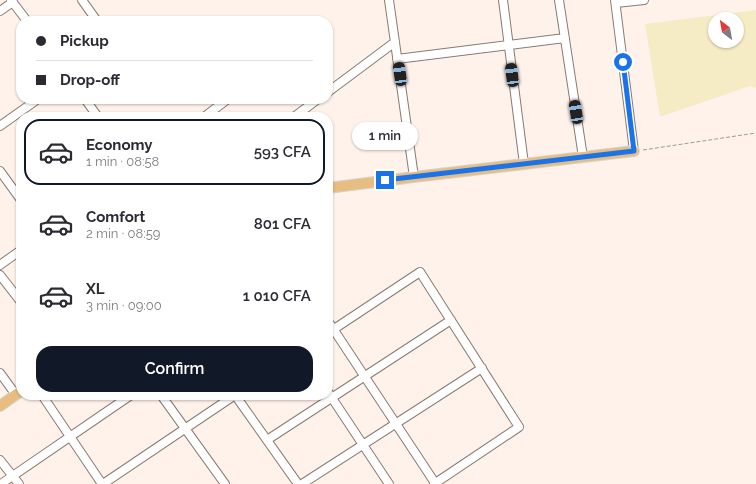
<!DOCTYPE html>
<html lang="en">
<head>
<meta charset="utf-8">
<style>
	:root { --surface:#fff; --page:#f2f2f3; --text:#2b2b33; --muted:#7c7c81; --line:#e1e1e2; --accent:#111827 }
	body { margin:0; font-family:Raleway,sans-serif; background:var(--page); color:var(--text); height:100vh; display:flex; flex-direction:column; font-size:15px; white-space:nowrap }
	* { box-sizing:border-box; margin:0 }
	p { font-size:13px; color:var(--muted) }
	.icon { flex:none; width:22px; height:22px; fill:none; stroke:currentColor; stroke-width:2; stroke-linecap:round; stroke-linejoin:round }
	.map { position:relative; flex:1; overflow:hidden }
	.sheet { position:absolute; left:16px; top:112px; width:317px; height:288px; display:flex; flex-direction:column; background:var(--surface); border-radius:16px; box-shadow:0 1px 3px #0004 }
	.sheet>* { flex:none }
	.hud { position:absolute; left:16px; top:16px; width:317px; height:88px; border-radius:16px; box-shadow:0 1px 3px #0004; display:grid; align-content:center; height:88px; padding:0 20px; background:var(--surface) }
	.needle { width:26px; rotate:329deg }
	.fabs { position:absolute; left:708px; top:12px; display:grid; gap:8px }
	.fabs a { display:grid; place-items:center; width:36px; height:36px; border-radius:50%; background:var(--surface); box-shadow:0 1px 3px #0004; font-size:20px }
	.end { position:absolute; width:18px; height:18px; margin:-9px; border:5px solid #1a73e8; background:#fff; box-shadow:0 0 0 2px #fff }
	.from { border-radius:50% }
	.bubble { position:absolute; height:28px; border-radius:14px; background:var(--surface); box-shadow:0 1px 3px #0004; font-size:13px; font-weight:600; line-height:28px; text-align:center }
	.car { position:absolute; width:12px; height:24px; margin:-12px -6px; border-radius:5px; box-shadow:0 0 3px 1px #0007; background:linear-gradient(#222 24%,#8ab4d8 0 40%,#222 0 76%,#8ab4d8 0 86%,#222 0) }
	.hud b { display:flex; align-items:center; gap:14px; height:38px; font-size:15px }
	.hud b+b { border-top:1px solid var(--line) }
	.hud i { width:10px; height:10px; background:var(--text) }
	ul { padding:7px 0 0; list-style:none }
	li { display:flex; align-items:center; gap:12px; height:66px; margin:0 8px 6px; padding:0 12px; border:2px solid transparent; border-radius:16px }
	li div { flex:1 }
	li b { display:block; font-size:15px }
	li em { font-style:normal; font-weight:600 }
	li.active { border-color:var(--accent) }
	li>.icon { width:36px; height:36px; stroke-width:1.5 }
	.action { display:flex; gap:8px; margin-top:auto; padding:8px 20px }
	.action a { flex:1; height:46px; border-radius:16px; background:var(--accent); color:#fff; font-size:16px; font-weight:600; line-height:46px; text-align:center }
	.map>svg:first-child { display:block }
	.sand { fill:#f5ecc6; fill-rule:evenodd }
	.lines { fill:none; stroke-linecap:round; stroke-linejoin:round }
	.minor-casing { stroke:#897b72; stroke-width:10 }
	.major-casing { stroke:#d5d4d3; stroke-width:12 }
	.path { stroke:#a49a94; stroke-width:1; stroke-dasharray:4 2; stroke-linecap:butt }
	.minor { stroke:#fff; stroke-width:8 }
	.major { stroke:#e7be80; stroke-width:10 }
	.route { stroke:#1a73e8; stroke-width:5 }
</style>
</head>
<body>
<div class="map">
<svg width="756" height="484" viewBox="0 0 756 484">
	<rect width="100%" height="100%" fill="#fff2eb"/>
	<!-- sand -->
	<path class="sand" d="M756,10V88L750,86L660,117L645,24ZM715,19H737V41H715Z"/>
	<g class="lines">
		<defs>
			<path id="minor" d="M11,0L27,21
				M82,0L97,21
				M389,0L414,177
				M503,0L524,164
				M559,0L583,157
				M615,0L634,151
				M616,3L644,0
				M0,11L13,2
				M397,59L565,38
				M328,92L395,42
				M85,99L98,117
				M204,117L228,99
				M294,117L318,99
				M0,126L38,99
				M0,171L21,200
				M0,265L21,250
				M0,275L21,302
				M328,321L435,483
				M328,333L420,272L519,427L434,484
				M0,373L16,395
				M328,392L389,484
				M42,395L102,484
				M161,395L225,484
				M267,440L451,320
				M0,460L19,484
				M1,484L131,395
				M103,484L235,395L298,484
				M302,484L482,368"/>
			<path id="major" d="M328,188L414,177L634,151
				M0,406L21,391"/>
		</defs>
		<!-- minor casing -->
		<use href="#minor" class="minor-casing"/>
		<!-- major casing -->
		<use href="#major" class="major-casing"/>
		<!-- path -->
		<path class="path" d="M643,150L756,133"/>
		<!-- minor -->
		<use href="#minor" class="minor"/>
		<!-- major -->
		<use href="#major" class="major"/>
	</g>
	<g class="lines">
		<!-- route -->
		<path class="route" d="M385,180L634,151L623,62"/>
	</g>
</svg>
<div class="fabs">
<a><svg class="needle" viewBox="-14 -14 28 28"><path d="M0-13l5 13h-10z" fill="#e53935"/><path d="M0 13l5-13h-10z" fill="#7c7c81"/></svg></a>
</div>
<i class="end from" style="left:623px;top:62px"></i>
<i class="end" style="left:385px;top:180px"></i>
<div class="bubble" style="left:352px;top:122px;width:66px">1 min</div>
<i class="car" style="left:400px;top:74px;rotate:352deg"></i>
<i class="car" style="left:512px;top:75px;rotate:353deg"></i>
<i class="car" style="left:576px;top:112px;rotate:351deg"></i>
<div class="hud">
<b><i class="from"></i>Pickup</b>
<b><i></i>Drop-off</b>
</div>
<section class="sheet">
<ul>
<li class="active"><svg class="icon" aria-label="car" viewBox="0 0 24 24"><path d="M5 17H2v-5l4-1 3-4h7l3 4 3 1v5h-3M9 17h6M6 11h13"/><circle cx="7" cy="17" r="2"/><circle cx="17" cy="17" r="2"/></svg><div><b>Economy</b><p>1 min · 08:58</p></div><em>593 CFA</em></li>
<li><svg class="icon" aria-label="car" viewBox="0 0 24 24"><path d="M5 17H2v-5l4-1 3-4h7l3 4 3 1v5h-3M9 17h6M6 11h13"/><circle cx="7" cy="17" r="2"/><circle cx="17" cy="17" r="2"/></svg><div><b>Comfort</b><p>2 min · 08:59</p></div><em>801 CFA</em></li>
<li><svg class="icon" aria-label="car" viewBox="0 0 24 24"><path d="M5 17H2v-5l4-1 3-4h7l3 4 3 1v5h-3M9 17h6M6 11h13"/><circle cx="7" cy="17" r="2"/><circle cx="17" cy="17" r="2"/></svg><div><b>XL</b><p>3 min · 09:00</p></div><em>1 010 CFA</em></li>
</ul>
<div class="action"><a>Confirm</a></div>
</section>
</div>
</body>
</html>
